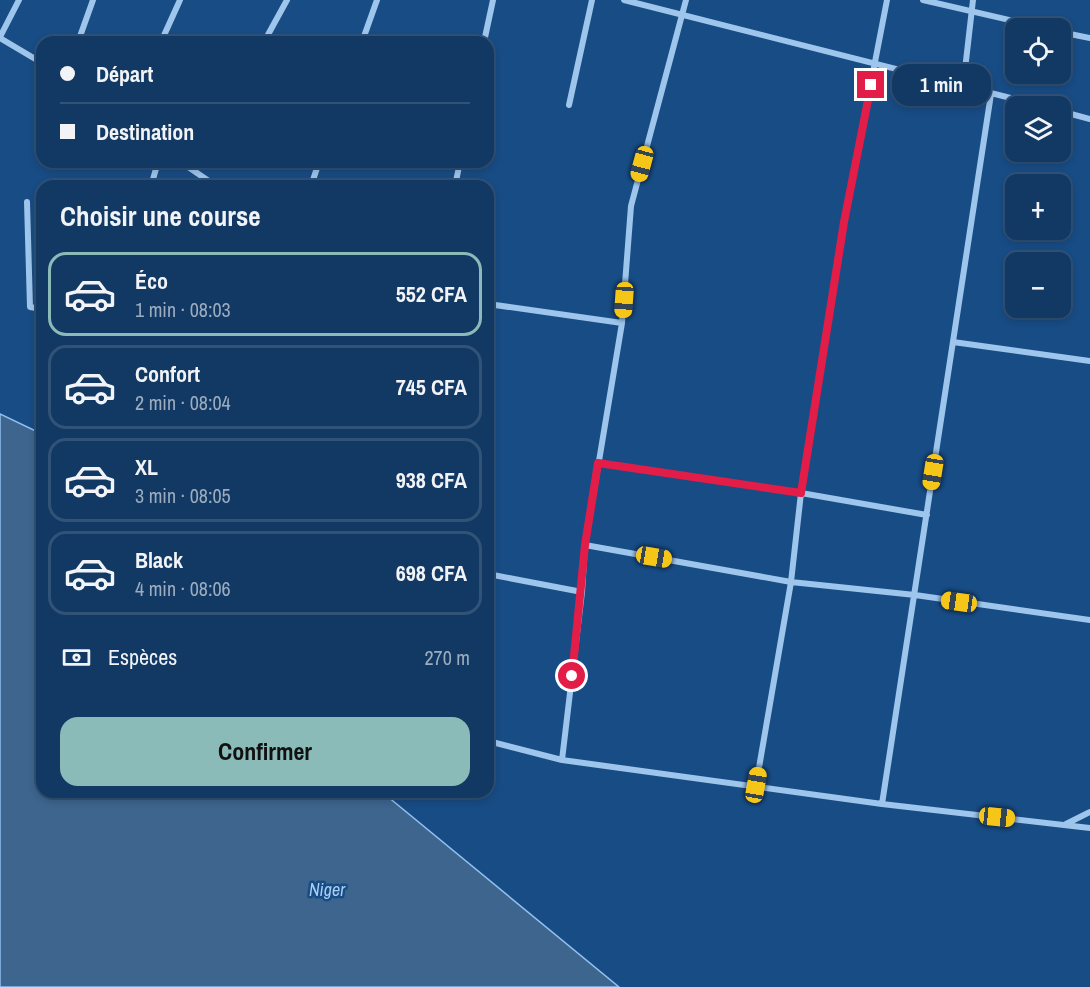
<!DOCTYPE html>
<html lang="fr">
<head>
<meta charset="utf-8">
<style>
	:root { --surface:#123964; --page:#1f446d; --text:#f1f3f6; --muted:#9cacbf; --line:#315378; --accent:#8bbbb9 }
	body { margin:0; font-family:"Archivo Narrow",sans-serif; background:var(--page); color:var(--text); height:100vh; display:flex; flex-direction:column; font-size:22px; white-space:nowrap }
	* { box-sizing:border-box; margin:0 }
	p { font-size:20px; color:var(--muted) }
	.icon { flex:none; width:33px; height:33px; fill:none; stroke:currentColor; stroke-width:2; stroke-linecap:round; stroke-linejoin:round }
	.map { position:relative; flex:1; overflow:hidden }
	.drawer { position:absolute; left:36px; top:180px; width:458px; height:618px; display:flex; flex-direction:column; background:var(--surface); border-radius:18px; box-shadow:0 3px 9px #0003,0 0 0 2px var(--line) }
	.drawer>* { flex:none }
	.guide { position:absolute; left:36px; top:36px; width:458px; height:132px; border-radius:18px; box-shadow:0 3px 9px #0003,0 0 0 2px var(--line); display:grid; align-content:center; height:132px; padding:0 24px; background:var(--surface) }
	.fabs { position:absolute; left:1005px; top:18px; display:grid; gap:12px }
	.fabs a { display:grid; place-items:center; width:66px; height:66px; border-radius:12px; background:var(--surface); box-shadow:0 3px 9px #0003,0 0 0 2px var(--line); font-size:30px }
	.end { position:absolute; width:27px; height:27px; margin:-14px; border:8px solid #e11d48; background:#fff; box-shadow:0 0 0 3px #fff }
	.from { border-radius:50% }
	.bubble { position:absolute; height:42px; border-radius:18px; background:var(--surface); box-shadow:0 3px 9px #0003,0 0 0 2px var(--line); font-size:20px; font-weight:800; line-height:42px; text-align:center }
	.car { position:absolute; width:18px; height:36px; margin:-18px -9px; border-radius:8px; box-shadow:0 0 4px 2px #0007; background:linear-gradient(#f5c518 24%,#345 0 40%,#f5c518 0 76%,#345 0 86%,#f5c518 0) }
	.guide b { display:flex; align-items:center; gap:21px; height:57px; font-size:22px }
	.guide b+b { border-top:2px solid var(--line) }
	.guide i { width:15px; height:15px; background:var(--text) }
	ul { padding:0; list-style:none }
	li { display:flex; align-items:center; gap:18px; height:84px; margin:0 12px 9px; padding:0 12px; border:3px solid var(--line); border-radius:18px }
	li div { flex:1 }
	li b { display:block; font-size:22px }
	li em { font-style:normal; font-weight:800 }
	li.selected { border-color:var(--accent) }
	li>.icon { width:54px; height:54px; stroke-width:1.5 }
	h2 { padding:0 24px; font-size:27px; line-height:72px }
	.pay { display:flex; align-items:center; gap:15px; height:66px; padding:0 24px; font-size:22px }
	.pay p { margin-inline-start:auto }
	.cta { display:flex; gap:12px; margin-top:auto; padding:12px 24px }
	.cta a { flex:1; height:69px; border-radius:18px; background:var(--accent); color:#111; font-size:24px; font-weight:800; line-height:69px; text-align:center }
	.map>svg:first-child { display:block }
	.water { fill:#3e658e; stroke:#91c0ef; stroke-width:1.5 }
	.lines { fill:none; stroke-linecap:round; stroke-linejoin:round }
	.street { stroke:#9ec5ec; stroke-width:6 }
	.route { stroke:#e11d48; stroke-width:8 }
	.labels { text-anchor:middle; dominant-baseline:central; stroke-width:5; stroke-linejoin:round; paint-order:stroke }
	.water-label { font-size:18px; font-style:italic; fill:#aacff4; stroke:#184c85 }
</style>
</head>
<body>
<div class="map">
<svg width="1090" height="987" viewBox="0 0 1090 987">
	<rect width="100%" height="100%" fill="#184c85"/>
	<!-- water -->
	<path class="water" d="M0,414L42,434V792H382L619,987H0Z"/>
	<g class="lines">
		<!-- street -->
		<path class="street" d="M624,0L1042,106
			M923,0L1044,28
			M1060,32L1090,38
			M0,37L19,0
			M0,38L42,63
			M78,42L93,0
			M161,42L180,0
			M264,42L287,0
			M362,42L377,0
			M484,42L493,0
			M963,87L973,0
			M569,105L592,0
			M1060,111L1090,119
			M181,162L216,186
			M151,186L158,162
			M311,186L319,162
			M455,186L460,162
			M27,202L30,307L42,309
			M488,304L622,323
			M953,342L1090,361
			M598,463L801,493L927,515
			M585,545L791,582L915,595L1090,620
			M488,574L582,592
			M488,741L562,760L882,804L1090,828
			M562,760L582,592L585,545L622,323L631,206L686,0
			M756,785L791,582L801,493L844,222L887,0
			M882,804L991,94
			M1066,824L1090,812"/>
	</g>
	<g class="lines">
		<!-- route -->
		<path class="route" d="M572,676L585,545L598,463L801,493L844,222L871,85"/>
	</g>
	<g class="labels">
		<!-- water labels -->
		<g class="water-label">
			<text x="327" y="889">Niger</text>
		</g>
	</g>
</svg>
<div class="fabs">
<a><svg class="icon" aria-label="locate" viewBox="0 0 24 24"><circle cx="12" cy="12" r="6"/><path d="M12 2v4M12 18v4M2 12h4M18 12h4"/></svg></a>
<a><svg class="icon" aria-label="layers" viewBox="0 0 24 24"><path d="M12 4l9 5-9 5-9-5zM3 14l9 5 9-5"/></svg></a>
<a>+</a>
<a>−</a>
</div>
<i class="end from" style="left:572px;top:676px"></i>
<i class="end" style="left:871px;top:85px"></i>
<div class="bubble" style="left:892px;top:64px;width:99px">1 min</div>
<i class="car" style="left:642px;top:164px;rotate:195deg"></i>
<i class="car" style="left:624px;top:300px;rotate:184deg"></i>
<i class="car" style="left:933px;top:472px;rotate:189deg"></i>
<i class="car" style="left:654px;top:557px;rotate:100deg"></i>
<i class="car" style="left:959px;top:602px;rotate:278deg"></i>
<i class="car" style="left:756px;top:785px;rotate:10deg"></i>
<i class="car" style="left:997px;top:817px;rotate:96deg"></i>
<div class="guide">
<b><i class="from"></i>Départ</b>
<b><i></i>Destination</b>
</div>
<section class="drawer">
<h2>Choisir une course</h2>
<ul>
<li class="selected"><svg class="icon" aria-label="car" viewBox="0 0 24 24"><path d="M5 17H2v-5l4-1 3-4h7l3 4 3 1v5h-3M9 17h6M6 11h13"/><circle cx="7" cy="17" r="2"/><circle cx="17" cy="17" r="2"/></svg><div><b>Éco</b><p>1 min · 08:03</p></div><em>552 CFA</em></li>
<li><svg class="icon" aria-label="car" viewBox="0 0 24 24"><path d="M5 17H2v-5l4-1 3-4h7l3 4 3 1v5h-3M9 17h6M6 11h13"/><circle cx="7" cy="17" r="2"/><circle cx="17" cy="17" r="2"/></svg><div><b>Confort</b><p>2 min · 08:04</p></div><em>745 CFA</em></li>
<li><svg class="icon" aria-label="car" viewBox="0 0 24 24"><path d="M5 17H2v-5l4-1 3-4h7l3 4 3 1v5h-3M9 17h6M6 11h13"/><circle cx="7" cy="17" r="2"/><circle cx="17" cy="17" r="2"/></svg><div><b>XL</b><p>3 min · 08:05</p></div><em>938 CFA</em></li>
<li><svg class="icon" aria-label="car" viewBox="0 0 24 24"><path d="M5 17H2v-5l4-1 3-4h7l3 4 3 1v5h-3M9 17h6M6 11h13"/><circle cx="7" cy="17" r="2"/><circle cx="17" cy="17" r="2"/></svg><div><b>Black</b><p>4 min · 08:06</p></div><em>698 CFA</em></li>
</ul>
<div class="pay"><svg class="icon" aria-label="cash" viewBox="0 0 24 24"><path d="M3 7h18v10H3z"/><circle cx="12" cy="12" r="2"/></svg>Espèces<p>270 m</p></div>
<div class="cta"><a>Confirmer</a></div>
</section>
</div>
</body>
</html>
